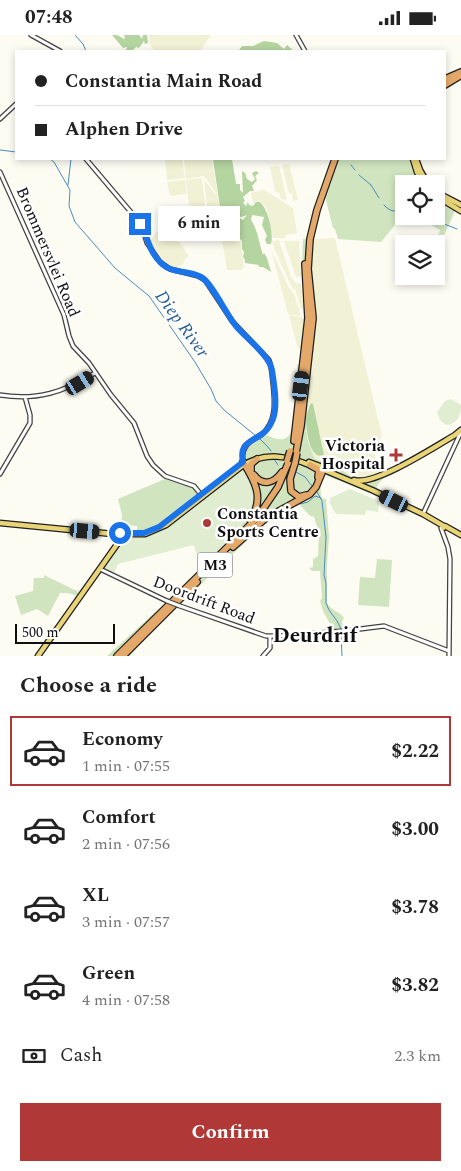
<!DOCTYPE html>
<html lang="en">
<head>
<meta charset="utf-8">
<style>
	:root { --surface:#fff; --page:#f6f6f6; --text:#222; --muted:#767676; --line:#e0e0e0; --accent:#b03836 }
	body { margin:0; font-family:Spectral,serif; background:var(--page); color:var(--text); height:100vh; display:flex; flex-direction:column; font-size:19px; white-space:nowrap }
	* { box-sizing:border-box; margin:0 }
	p { font-size:16px; color:var(--muted) }
	.icon { flex:none; width:28px; height:28px; fill:none; stroke:currentColor; stroke-width:2; stroke-linecap:round; stroke-linejoin:round }
	.map { position:relative; height:621px; overflow:hidden }
	.side { display:flex; flex-direction:column; background:var(--surface); flex:1 }
	.side>* { flex:none }
	.banner { position:absolute; left:15px; top:15px; width:431px; height:110px; border-radius:0px; box-shadow:0 2px 8px #0003; display:grid; align-content:center; height:110px; padding:0 20px; background:var(--surface) }
	.fabs { position:absolute; left:395px; top:140px; display:grid; gap:10px }
	.fabs a { display:grid; place-items:center; width:50px; height:50px; border-radius:0px; background:var(--surface); box-shadow:0 2px 8px #0003; font-size:25px }
	.scale { position:absolute; left:15px; bottom:12px; width:100px; box-sizing:border-box; padding-left:5px; border:2px solid #0f0f0f; border-top:0; font-size:14px; line-height:18px; white-space:nowrap; color:#0f0f0f; -webkit-text-stroke:4px #fff; paint-order:stroke }
	.end { position:absolute; width:22px; height:22px; margin:-11px; border:6px solid #1a73e8; background:#fff; box-shadow:0 0 0 2px #fff }
	.from { border-radius:50% }
	.bubble { position:absolute; height:35px; border-radius:0px; background:var(--surface); box-shadow:0 2px 8px #0003; font-size:16px; font-weight:700; line-height:35px; text-align:center }
	.car { position:absolute; width:15px; height:30px; margin:-15px -8px; border-radius:6px; box-shadow:0 0 4px 1px #0007; background:linear-gradient(#222 24%,#8ab4d8 0 40%,#222 0 76%,#8ab4d8 0 86%,#222 0) }
	.banner b { display:flex; align-items:center; gap:18px; height:48px; font-size:19px }
	.banner b+b { border-top:1px solid var(--line) }
	.banner i { width:12px; height:12px; background:var(--text) }
	ul { padding:0; list-style:none }
	li { display:flex; align-items:center; gap:15px; height:70px; margin:0 10px 8px; padding:0 10px; border:2px solid transparent; border-radius:0px }
	li div { flex:1 }
	li b { display:block; font-size:19px }
	li em { font-style:normal; font-weight:700 }
	li.current { border-color:var(--accent) }
	li>.icon { width:45px; height:45px; stroke-width:1.5 }
	h2 { padding:0 20px; font-size:22px; line-height:60px }
	.pay { display:flex; align-items:center; gap:12px; height:55px; padding:0 20px; font-size:19px }
	.pay p { margin-inline-start:auto }
	.button { display:flex; gap:10px; margin-top:auto; padding:10px 20px }
	.button a { flex:1; height:58px; border-radius:0px; background:var(--accent); color:#fff; font-size:20px; font-weight:700; line-height:58px; text-align:center }
	.status { display:flex; justify-content:space-between; align-items:center; height:35px; padding:0 25px; background:var(--surface); direction:ltr }
	.status svg { height:14px; fill:currentColor }
	.map>svg:first-child { display:block }
	.farmland { fill:#f1f1d5 }
	.green { fill:#d0e5bf }
	.forest { fill:#b4d4a0 }
	.pitch { fill:#e1edd0 }
	.lines { fill:none; stroke-linecap:round; stroke-linejoin:round }
	.stream { stroke:#4c8abe; stroke-width:1 }
	.minor-casing { stroke:#424242; stroke-width:5.5 }
	.major-casing { stroke:#202020; stroke-width:7 }
	.highway-casing { stroke:#202020; stroke-width:8 }
	.minor { stroke:#fff; stroke-width:3 }
	.major { stroke:#e9d477; stroke-width:4.5 }
	.highway { stroke:#e4a96a; stroke-width:5.5 }
	.minor-bridge-casing { stroke:#424242; stroke-width:5.5; stroke-linecap:butt }
	.highway-bridge-casing { stroke:#202020; stroke-width:8; stroke-linecap:butt }
	.minor-bridge { stroke:#fff; stroke-width:3 }
	.highway-bridge { stroke:#e4a96a; stroke-width:5.5 }
	.route { stroke:#1a73e8; stroke-width:6 }
	.poi-dot { fill:#b03836; stroke:#fff; stroke-width:2 }
	.labels { text-anchor:middle; dominant-baseline:central; stroke-width:5; stroke-linejoin:round; paint-order:stroke }
	.shield { fill:#fff; stroke:#575757; stroke-width:1 }
	.shield-label { font-size:15px; font-weight:bold; fill:#0f0f0f }
	.street-label { font-size:16px; fill:#0f0f0f; stroke:#fff }
	.poi-label { font-size:16px; font-weight:bold; fill:#0f0f0f; stroke:#fff; text-anchor:end }
	.water-label { font-size:18px; font-style:italic; fill:#265d93; stroke:#fff }
	.district-label { font-size:21px; font-weight:bold; fill:#0f0f0f; stroke:#fff }
</style>
</head>
<body>
<div class="status"><b>07:48</b><svg viewBox="0 0 49 12"><path d="M0 12V9h3v3zM5 12V6h3v6zM10 12V3h3v9zM15 12V0h3v12zM26 1h20v11H26zM47 4h2v5h-2z"/></svg></div>
<div class="map">
<svg width="461" height="621" viewBox="0 0 461 621">
	<rect width="100%" height="100%" fill="#fdfcf3"/>
	<!-- farmland -->
	<path class="farmland" d="M149,0H211L200,16H150L151,14L155,15L150,10Z
		M165,124H182L185,143L167,145Z
		M184,124H212L218,161L216,162L218,163L220,177L208,178L204,144L216,161L214,155L204,141L186,144Z
		M289,129L298,165L293,166L292,158L289,159L282,130Z
		M279,131L287,166L280,163V159L275,156L270,132Z
		M202,143L206,178H190L186,145Z
		M185,145L187,159L170,161L167,147Z
		M264,155L293,173L297,198L285,200L286,203H273L266,172L260,166L253,168L251,158Z
		M218,182H237L244,231L242,235H227Z
		M165,187L189,221L184,225L183,229L176,234L161,225L149,206Z
		M335,203L382,401L375,414V423L381,438L362,443L355,444L344,435L315,424L310,416L305,384L314,294L315,277L312,227L314,204Z
		M279,205L291,242L296,248L301,249L304,274H301L295,254H293L288,244L274,213L272,206Z
		M284,206H299L301,242H296Z
		M271,214L289,253L294,259L301,281L288,279Z
		M289,280L304,283L301,313L298,314Z"/>
	<!-- green -->
	<path class="green" d="M337,124H412L422,149H404V181L399,180L395,190L381,207L338,204L335,194L333,193L324,158Z
		M436,163L456,174L442,205L437,204L440,195L431,190L404,181H436Z
		M303,204H314C310,229 315,252 315,277C316,321 293,385 315,424L336,431L355,444L381,438L384,443L378,449L376,455L372,454L369,458L325,440C321,446 319,455 322,463L326,464L329,501L327,530V568C332,576 339,576 344,583L342,587L344,594L334,596L323,576L320,566L322,563L320,536H312L309,533L313,532V524L318,521L319,498L314,482L309,480L300,470L280,479L261,492L144,604L130,621H107L165,568L147,560L151,554L152,557L169,564L224,510L250,479L251,448L246,438L251,436L257,424L256,422L245,426L243,420L247,409L264,399C274,403 283,409 291,398L298,341L297,330L301,328C303,310 306,292 305,274C304,250 301,228 303,204Z
		M167,443L192,451L198,460L156,492L137,497V491L121,490L122,480L118,464Z
		M377,524L392,525L389,572L358,570L360,542L375,543Z
		M44,540L79,557L77,561L68,558H60L48,581L37,574L21,580L15,561L33,556L34,543H44Z"/>
	<!-- forest -->
	<path class="forest" d="M112,0H117L124,4L125,3L124,0H139L142,4L143,0H147L148,8L145,9L144,6L139,13L136,12L133,15L127,16L126,15L127,12L123,13Z
		M264,6L277,8L284,14L287,10L294,16H226L239,15L242,11H253Z
		M213,124H232L236,149H240V155L243,158L242,136L245,138L247,144L252,147L255,144L252,138L256,136L259,138L255,141L257,145L252,151L254,156H250L243,162L245,166L243,168L246,171L248,167L249,170L253,171L256,167H260C268,174 274,199 271,209H267L265,205L267,201L262,190L264,182L252,180L251,185C258,196 259,207 263,220L264,218L267,223L271,237L263,232H259V230L245,228V225L243,222L244,217L242,214V206L239,203L236,189L239,183L243,185L247,180L241,182L221,179Z
		M311,368L313,369L324,420C309,426 306,393 306,383C307,378 309,372 311,368Z"/>
	<!-- pitch -->
	<path class="pitch" d="M451,364L461,370C461,380 458,389 446,390L440,385L437,377L445,366Z
		M240,435H244C250,444 255,454 254,465C253,482 223,513 210,524C207,526 203,527 199,528L194,510L118,529L114,539L104,533L125,503L146,501L161,495L208,462L207,461Z
		M350,454L379,466L378,477L366,475L365,480L336,479L329,467L331,466L330,463Z"/>
	<g class="lines">
		<!-- stream -->
		<path class="stream" d="M75,0L83,9L86,16
			M0,115L16,117
			M50,124L54,127L70,155L69,171L75,187L115,233L149,261L195,327L211,354L216,366L224,375L256,401
			M351,130L355,135
			M359,140L371,150L379,163
			M68,150L71,124
			M384,170C389,176 396,178 404,175
			M424,181L457,194
			M259,403L268,412L271,416
			M274,424L278,430
			M296,437L305,442L312,451
			M317,457L322,466L326,502L324,540L326,548V568L329,575L337,586L341,594
			M300,469L308,467L315,461L321,463
			M341,598L342,621"/>
		<defs>
			<path id="minor" d="M31,0L60,16
				M296,0L305,16
				M0,84L16,69
				M86,124L141,189L147,208L160,227L170,234L198,241L205,245L232,286L269,325C272,333 272,341 273,349C275,367 277,387 261,400
				M0,137L64,280L69,301L73,311L89,328L111,360L134,388L147,421L153,430L165,441L194,451L203,462
				M0,360C37,366 64,357 95,338
				M243,427C241,412 249,406 261,400
				M0,439L30,388V380L25,362
				M423,479L461,397
				M441,493L448,512L450,524L449,621
				M100,534L167,566
				M180,571L266,601H278L344,596L384,591L449,616
				M263,621L270,613V601"/>
			<path id="major" d="M413,124L417,137L424,149
				M416,124L420,135L428,149
				M436,157L461,170
				M436,161L461,176
				M309,427L325,433
				M322,434L372,455L423,479L442,490
				M354,445C373,452 436,411 455,400L461,395
				M0,488L113,499H145L166,490L242,431C265,416 288,421 312,431
				M443,493V491H445L461,500
				M38,621L118,508L121,504L120,498"/>
			<path id="highway" d="M445,44L461,37
				M445,50L460,41
				M294,406L308,283L305,229
				M296,418L301,391L313,283L308,234L310,204L317,175L335,124
				M243,427C255,446 265,464 250,485
				M295,428L290,444L291,456L299,462L306,460
				M310,430L319,435L318,442
				M251,436V429L257,424
				M254,440C263,452 274,448 282,437
				M233,512L266,483L310,459L316,452L324,433
				M117,621L257,483L278,452L289,426
				M123,621L197,547"/>
		</defs>
		<!-- minor casing -->
		<use href="#minor" class="minor-casing"/>
		<!-- major casing -->
		<use href="#major" class="major-casing"/>
		<!-- highway casing -->
		<use href="#highway" class="highway-casing"/>
		<!-- minor -->
		<use href="#minor" class="minor"/>
		<!-- major -->
		<use href="#major" class="major"/>
		<!-- highway -->
		<use href="#highway" class="highway"/>
		<defs>
			<path id="minor-bridge" d="M167,566L180,571"/>
			<path id="highway-bridge" d="M287,426L290,416
				M295,428L297,418"/>
		</defs>
		<!-- minor-bridge casing -->
		<use href="#minor-bridge" class="minor-bridge-casing"/>
		<!-- highway-bridge casing -->
		<use href="#highway-bridge" class="highway-bridge-casing"/>
		<!-- minor-bridge -->
		<use href="#minor-bridge" class="minor-bridge"/>
		<!-- highway-bridge -->
		<use href="#highway-bridge" class="highway-bridge"/>
	</g>
	<g class="lines">
		<!-- route -->
		<path class="route" d="M120,498H144L159,492L243,427C239,408 250,408 262,399C267,396 271,389 273,384C278,369 274,350 272,335C269,320 246,303 236,291C226,279 212,248 201,242C188,235 173,239 162,229C147,215 149,202 140,189"/>
	</g>
	<!-- markers -->
	<g class="poi-dot">
		<path d="M393.5 412.5h5v5h5v5h-5v5h-5v-5h-5v-5h5z"/>
		<circle cx="207" cy="488" r="5"/>
	</g>
	<g class="labels">
		<!-- shield labels -->
		<rect class="shield" x="197.5" y="517.5" width="35" height="25" rx="4"/>
		<g class="shield-label">
			<text x="215" y="530">M3</text>
		</g>
		<!-- street labels -->
		<g class="street-label">
			<text transform="translate(48 217) rotate(67)">Brommersvlei Road</text>
			<text transform="translate(204 565) rotate(21)">Doordrift Road</text>
		</g>
		<!-- poi labels -->
		<g class="poi-label">
			<text x="385" y="411">Victoria<tspan x="385" dy="18">Hospital</tspan></text>
			<text x="217" y="479" text-anchor="start">Constantia<tspan x="217" dy="18">Sports Centre</tspan></text>
		</g>
		<!-- water labels -->
		<g class="water-label">
			<text transform="translate(182 289) rotate(54)">Diep River</text>
		</g>
		<!-- district labels -->
		<g class="district-label">
			<text x="315" y="601">Deurdrif</text>
		</g>
	</g>
</svg>
<div class="fabs">
<a><svg class="icon" aria-label="locate" viewBox="0 0 24 24"><circle cx="12" cy="12" r="6"/><path d="M12 2v4M12 18v4M2 12h4M18 12h4"/></svg></a>
<a><svg class="icon" aria-label="layers" viewBox="0 0 24 24"><path d="M12 4l9 5-9 5-9-5zM3 14l9 5 9-5"/></svg></a>
</div>
<div class="scale">500 m</div>
<i class="end from" style="left:120px;top:498px"></i>
<i class="end" style="left:140px;top:189px"></i>
<div class="bubble" style="left:158px;top:171px;width:82px">6 min</div>
<i class="car" style="left:80px;top:348px;rotate:59deg"></i>
<i class="car" style="left:301px;top:351px;rotate:7deg"></i>
<i class="car" style="left:394px;top:466px;rotate:296deg"></i>
<i class="car" style="left:85px;top:496px;rotate:95deg"></i>
<div class="banner">
<b><i class="from"></i>Constantia Main Road</b>
<b><i></i>Alphen Drive</b>
</div>
</div>
<section class="side">
<h2>Choose a ride</h2>
<ul>
<li class="current"><svg class="icon" aria-label="car" viewBox="0 0 24 24"><path d="M5 17H2v-5l4-1 3-4h7l3 4 3 1v5h-3M9 17h6M6 11h13"/><circle cx="7" cy="17" r="2"/><circle cx="17" cy="17" r="2"/></svg><div><b>Economy</b><p>1 min · 07:55</p></div><em>$2.22</em></li>
<li><svg class="icon" aria-label="car" viewBox="0 0 24 24"><path d="M5 17H2v-5l4-1 3-4h7l3 4 3 1v5h-3M9 17h6M6 11h13"/><circle cx="7" cy="17" r="2"/><circle cx="17" cy="17" r="2"/></svg><div><b>Comfort</b><p>2 min · 07:56</p></div><em>$3.00</em></li>
<li><svg class="icon" aria-label="car" viewBox="0 0 24 24"><path d="M5 17H2v-5l4-1 3-4h7l3 4 3 1v5h-3M9 17h6M6 11h13"/><circle cx="7" cy="17" r="2"/><circle cx="17" cy="17" r="2"/></svg><div><b>XL</b><p>3 min · 07:57</p></div><em>$3.78</em></li>
<li><svg class="icon" aria-label="car" viewBox="0 0 24 24"><path d="M5 17H2v-5l4-1 3-4h7l3 4 3 1v5h-3M9 17h6M6 11h13"/><circle cx="7" cy="17" r="2"/><circle cx="17" cy="17" r="2"/></svg><div><b>Green</b><p>4 min · 07:58</p></div><em>$3.82</em></li>
</ul>
<div class="pay"><svg class="icon" aria-label="cash" viewBox="0 0 24 24"><path d="M3 7h18v10H3z"/><circle cx="12" cy="12" r="2"/></svg>Cash<p>2.3 km</p></div>
<div class="button"><a>Confirm</a></div>
</section>
</body>
</html>
